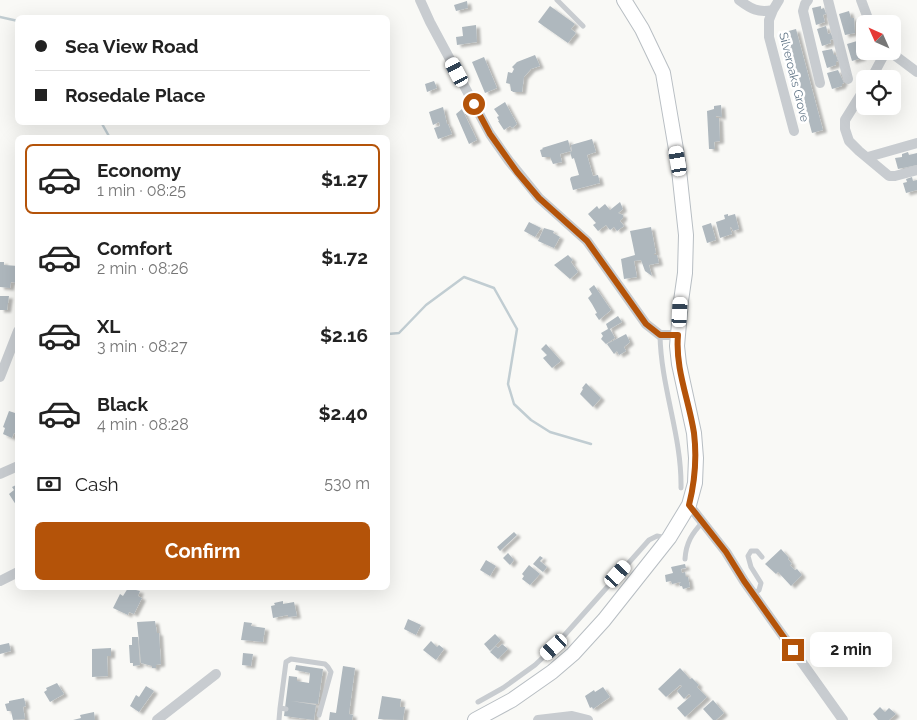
<!DOCTYPE html>
<html lang="en">
<head>
<meta charset="utf-8">
<style>
	:root { --surface:#fff; --page:#f2f2f2; --text:#222; --muted:#767676; --line:#e0e0e0; --accent:#b45309 }
	body { margin:0; font-family:Raleway,sans-serif; background:var(--page); color:var(--text); height:100vh; display:flex; flex-direction:column; font-size:19px; white-space:nowrap }
	* { box-sizing:border-box; margin:0 }
	p { font-size:16px; color:var(--muted) }
	.icon { flex:none; width:28px; height:28px; fill:none; stroke:currentColor; stroke-width:2; stroke-linecap:round; stroke-linejoin:round }
	.map { position:relative; flex:1; overflow:hidden }
	.details { position:absolute; left:15px; top:135px; width:375px; height:455px; display:flex; flex-direction:column; background:var(--surface); border-radius:8px; box-shadow:0 5px 20px #0002 }
	.details>* { flex:none }
	.banner { position:absolute; left:15px; top:15px; width:375px; height:110px; border-radius:8px; box-shadow:0 5px 20px #0002; display:grid; align-content:center; height:110px; padding:0 20px; background:var(--surface) }
	.needle { width:32px; rotate:315deg }
	.buttons { position:absolute; left:856px; top:15px; display:grid; gap:10px }
	.buttons a { display:grid; place-items:center; width:45px; height:45px; border-radius:8px; background:var(--surface); box-shadow:0 5px 20px #0002; font-size:25px }
	.end { position:absolute; width:22px; height:22px; margin:-11px; border:6px solid #b45309; background:#fff; box-shadow:0 0 0 2px #fff }
	.from { border-radius:50% }
	.bubble { position:absolute; height:35px; border-radius:8px; background:var(--surface); box-shadow:0 5px 20px #0002; font-size:16px; font-weight:700; line-height:35px; text-align:center }
	.car { position:absolute; width:15px; height:30px; margin:-15px -8px; border-radius:6px; box-shadow:0 0 4px 1px #0007; background:linear-gradient(#fff 24%,#345 0 40%,#fff 0 76%,#345 0 86%,#fff 0) }
	.banner b { display:flex; align-items:center; gap:18px; height:48px; font-size:19px }
	.banner b+b { border-top:1px solid var(--line) }
	.banner i { width:12px; height:12px; background:var(--text) }
	ul { padding:9px 0 0; list-style:none }
	li { display:flex; align-items:center; gap:15px; height:70px; margin:0 10px 8px; padding:0 10px; border:2px solid transparent; border-radius:8px }
	li div { flex:1 }
	li b { display:block; font-size:19px }
	li em { font-style:normal; font-weight:700 }
	li.current { border-color:var(--accent) }
	li>.icon { width:45px; height:45px; stroke-width:1.5 }
	.pay { display:flex; align-items:center; gap:12px; height:55px; padding:0 20px; font-size:19px }
	.pay p { margin-inline-start:auto }
	.button { display:flex; gap:10px; margin-top:auto; padding:10px 20px }
	.button a { flex:1; height:58px; border-radius:8px; background:var(--accent); color:#fff; font-size:20px; font-weight:700; line-height:58px; text-align:center }
	.map>svg:first-child { display:block }
	.lines { fill:none; stroke-linecap:round; stroke-linejoin:round }
	.stream { stroke:#c1cdd2; stroke-width:2.5 }
	.building { fill:#afb8be; filter:url(#shadow) }
	.secondary-casing { stroke:#b8bec3; stroke-width:16 }
	.lane { stroke:#c8ccd0; stroke-width:5 }
	.street { stroke:#c8ccd0; stroke-width:10 }
	.secondary { stroke:#fff; stroke-width:14 }
	.route { stroke:#b45309; stroke-width:6 }
	.labels { text-anchor:middle; dominant-baseline:central; stroke-width:5; stroke-linejoin:round; paint-order:stroke }
	.street-label { font-size:12px; fill:#65798a; stroke:#fff }
</style>
</head>
<body>
<div class="map">
<svg width="917" height="720" viewBox="0 0 917 720">
	<defs>
		<filter id="shadow"><feDropShadow dx="4" dy="2.5" stdDeviation="1" flood-color="#0004"/></filter>
	</defs>
	<rect width="100%" height="100%" fill="#f9f9f6"/>
	<g class="lines">
		<!-- stream -->
		<path class="stream" d="M0,17L18,21
			M101,122L110,138
			M388,334L399,333L426,305L464,277L494,288L517,329L508,384L514,404L531,420L550,432L591,444"/>
	</g>
	<!-- building -->
	<path class="building" d="M467,1L468,8L456,11L454,5Z
		M550,6L575,24L571,29L576,33L568,43L538,22Z
		M821,6V9L824,8L826,14L823,15L825,22L816,25L812,8Z
		M849,11L851,18H854L855,33L845,35L839,14Z
		M476,25L477,42L457,45L456,37L463,36L462,27Z
		M826,26L828,34L831,33L833,39L830,40L831,43L822,46L817,29Z
		M796,29L823,130L812,133L785,32Z
		M857,41L858,45L861,44L863,50L860,51L862,58L852,61L847,44Z
		M832,49L834,55H836L838,61L836,62V65L827,68L822,51Z
		M535,55L540,66L531,69L524,77L522,92H513L512,91H511L510,84L506,83L508,72L512,73L514,69L512,67L517,62Z
		M484,57L497,88L485,93L472,62Z
		M838,70L844,83L842,84V86L832,89L827,73Z
		M434,81L437,88L427,92L425,84Z
		M505,102L517,124L512,128L510,126L504,130L498,121H499L497,117L499,116L494,109Z
		M721,105L722,117L716,116V118H719L720,141L714,142L715,149H709L707,111L714,109V106Z
		M443,107L447,124H448L452,134L438,139L434,128L440,126L439,122L433,125L429,112Z
		M462,109L477,140L469,144L456,114Z
		M592,139L596,152L587,155L593,176L598,175L600,183L573,190L570,179L571,177L579,175L574,158L572,159L570,152L572,151L571,145Z
		M568,140L571,151L560,154L562,162L553,164L550,157H542L540,150L543,149L542,148Z
		M908,152L909,155L917,153V165L898,169L895,158L902,157V154Z
		M912,177L913,181L917,180V190L906,193L903,183L907,182L906,179Z
		M620,202L623,209L618,213L623,215V218L620,221L624,226L617,231L614,227L610,230L606,225L598,231L593,225L596,223L588,214L597,206L599,209L605,204L610,210Z
		M728,214V216L735,214L739,229L733,231L731,227H730L732,234L720,238L716,222L725,219L724,215Z
		M529,222L541,228L535,237L524,231Z
		M711,223L716,240L707,243L702,226Z
		M651,227L656,253L654,254V255H657L659,263L649,265L652,276L645,271L641,260L634,261L637,277L624,279L621,259L635,255L630,231Z
		M544,228L554,231L553,233L560,237L554,248L538,241Z
		M568,255L573,260L571,262L578,272L570,279L554,265Z
		M0,262H4V265L18,266L17,283L11,282L10,288L0,287Z
		M594,285L611,310L599,320L595,314L597,313L592,304L588,298L592,294L589,289Z
		M0,296H9L7,310H0Z
		M618,316L622,322L610,329L615,338L606,344L601,339L603,336L601,333L608,329L606,324Z
		M626,334L630,342L624,347L626,351L619,355L617,351L614,354L607,344Z
		M546,344L561,361L552,368L543,358L547,355L541,349Z
		M586,383L601,398L593,407L580,394L583,389L582,388Z
		M18,406V433L17,435L14,433L12,438L3,434L5,428L3,427L9,411L15,413Z
		M18,484V508L9,494L14,490L12,487Z
		M514,532L517,535L500,551L497,547Z
		M781,549L789,558L788,559L792,564L790,565L795,570L797,569L802,575L791,586L778,572L776,574L765,564Z
		M508,553L514,560L510,565L503,558Z
		M540,556L543,558L540,561L547,567L543,572L533,564Z
		M486,560L496,566L490,576L480,570Z
		M685,564L686,568L681,569L682,573L685,572L686,577H688L690,587L683,589L682,586H680L679,584L681,582L672,584L671,581L666,582L665,575L673,573L671,567Z
		M529,565L540,574L530,585L522,579L524,576L522,574Z
		M128,588L140,591L138,596L142,598L134,614L129,612L128,615L113,608L120,594L123,596Z
		M283,601V604L294,602L297,616L288,617V615L273,618L271,606L275,605L274,603Z
		M408,619L421,625L416,635L404,629Z
		M155,621L157,633H159L161,664L156,665V668H152V666L141,663L137,622Z
		M244,622L252,623L251,626L265,628L263,642L241,640Z
		M495,634L501,640L490,651L484,644Z
		M132,637H138L140,665L133,666V663H130L129,645H132Z
		M431,641L437,647L439,645L444,649L436,660L423,650Z
		M9,643L11,651L0,654V645Z
		M502,644L508,649L498,659L490,652L496,646L498,648Z
		M111,648V656H107L108,676L92,677V649Z
		M243,653L253,654L251,666L242,665Z
		M296,665L323,669L318,704L291,701L316,705L314,720L284,716L289,676L297,677V681L309,683L310,673L295,670Z
		M343,666L355,668L349,714L353,715L352,720H329L330,712L336,713Z
		M680,668L690,679L692,678L699,685L697,687L707,697L685,717L677,708L691,696L689,694L684,699L677,691L682,686L680,685L666,697L658,689Z
		M57,683L64,694L50,702L44,692L47,690L46,688Z
		M146,686L154,691L139,712L130,706L136,695L139,697Z
		M603,687L610,697L593,709L592,707L590,708L585,696L594,690L595,692Z
		M382,696L401,699L400,707H405L403,720L378,719Z
		M24,698L26,706L23,707L25,719L13,720L11,711H7L5,704L9,703V701Z
		M713,700L724,713L716,720H713L703,709Z
		M880,707L885,712L889,708L896,714L889,720H878L873,714Z
		M94,712L95,720H73L81,718L80,715Z"/>
	<g class="lines">
		<defs>
			<path id="secondary" d="M475,720L512,700L552,672L573,654L604,620L669,538L689,505L695,483L696,458L694,433L679,364L677,346L681,301L685,273L686,235L678,161L663,73L642,29L624,0"/>
		</defs>
		<!-- secondary casing -->
		<use href="#secondary" class="secondary-casing"/>
		<!-- lane -->
		<path class="lane" d="M557,0L583,26
			M660,335C661,388 682,436 681,488
			M685,559C686,543 692,533 703,522
			M754,594L759,590L761,583L751,567L748,556L751,551H757L762,557
			M478,702L503,688L535,665L554,647L649,540L657,536L667,538
			M280,708L286,662L291,659L325,664L328,667L331,672L319,715
			M279,720L280,708L286,709"/>
		<!-- street -->
		<path class="street" d="M420,0L430,22L490,134L509,161L539,198L587,241L646,324L660,335H678
			M739,0C751,9 758,13 773,10
			M779,0L773,10L769,20V37L794,131
			M808,0L805,4L803,11L820,83
			M828,0L848,79
			M861,0L870,24
			M889,51L917,72
			M871,79L886,51
			M865,88L845,120V129L849,141L859,151L889,176H895L917,170
			M868,157L917,143
			M0,377L18,331
			M0,474L18,466
			M689,505L726,552L744,581L843,720
			M0,581L18,572
			M157,720L216,674
			M538,720L572,716L588,720"/>
		<!-- secondary -->
		<use href="#secondary" class="secondary"/>
	</g>
	<g class="lines">
		<!-- route -->
		<path class="route" d="M474,104L490,134L517,172L539,198L587,241L646,324L660,335H678C675,369 689,400 694,433C697,458 695,481 689,505L726,552L744,581L793,650"/>
	</g>
	<g class="labels">
		<!-- street labels -->
		<g class="street-label">
			<text transform="translate(794 77) rotate(76)">Silveroaks Grove</text>
		</g>
	</g>
</svg>
<div class="buttons">
<a><svg class="needle" viewBox="-14 -14 28 28"><path d="M0-13l5 13h-10z" fill="#e53935"/><path d="M0 13l5-13h-10z" fill="#767676"/></svg></a>
<a><svg class="icon" aria-label="locate" viewBox="0 0 24 24"><circle cx="12" cy="12" r="6"/><path d="M12 2v4M12 18v4M2 12h4M18 12h4"/></svg></a>
</div>
<i class="end from" style="left:474px;top:104px"></i>
<i class="end" style="left:793px;top:650px"></i>
<div class="bubble" style="left:810px;top:632px;width:82px">2 min</div>
<i class="car" style="left:457px;top:72px;rotate:332deg"></i>
<i class="car" style="left:678px;top:161px;rotate:350deg"></i>
<i class="car" style="left:680px;top:312px;rotate:3deg"></i>
<i class="car" style="left:618px;top:574px;rotate:42deg"></i>
<i class="car" style="left:554px;top:647px;rotate:228deg"></i>
<div class="banner">
<b><i class="from"></i>Sea View Road</b>
<b><i></i>Rosedale Place</b>
</div>
<section class="details">
<ul>
<li class="current"><svg class="icon" aria-label="car" viewBox="0 0 24 24"><path d="M5 17H2v-5l4-1 3-4h7l3 4 3 1v5h-3M9 17h6M6 11h13"/><circle cx="7" cy="17" r="2"/><circle cx="17" cy="17" r="2"/></svg><div><b>Economy</b><p>1 min · 08:25</p></div><em>$1.27</em></li>
<li><svg class="icon" aria-label="car" viewBox="0 0 24 24"><path d="M5 17H2v-5l4-1 3-4h7l3 4 3 1v5h-3M9 17h6M6 11h13"/><circle cx="7" cy="17" r="2"/><circle cx="17" cy="17" r="2"/></svg><div><b>Comfort</b><p>2 min · 08:26</p></div><em>$1.72</em></li>
<li><svg class="icon" aria-label="car" viewBox="0 0 24 24"><path d="M5 17H2v-5l4-1 3-4h7l3 4 3 1v5h-3M9 17h6M6 11h13"/><circle cx="7" cy="17" r="2"/><circle cx="17" cy="17" r="2"/></svg><div><b>XL</b><p>3 min · 08:27</p></div><em>$2.16</em></li>
<li><svg class="icon" aria-label="car" viewBox="0 0 24 24"><path d="M5 17H2v-5l4-1 3-4h7l3 4 3 1v5h-3M9 17h6M6 11h13"/><circle cx="7" cy="17" r="2"/><circle cx="17" cy="17" r="2"/></svg><div><b>Black</b><p>4 min · 08:28</p></div><em>$2.40</em></li>
</ul>
<div class="pay"><svg class="icon" aria-label="cash" viewBox="0 0 24 24"><path d="M3 7h18v10H3z"/><circle cx="12" cy="12" r="2"/></svg>Cash<p>530 m</p></div>
<div class="button"><a>Confirm</a></div>
</section>
</div>
</body>
</html>
